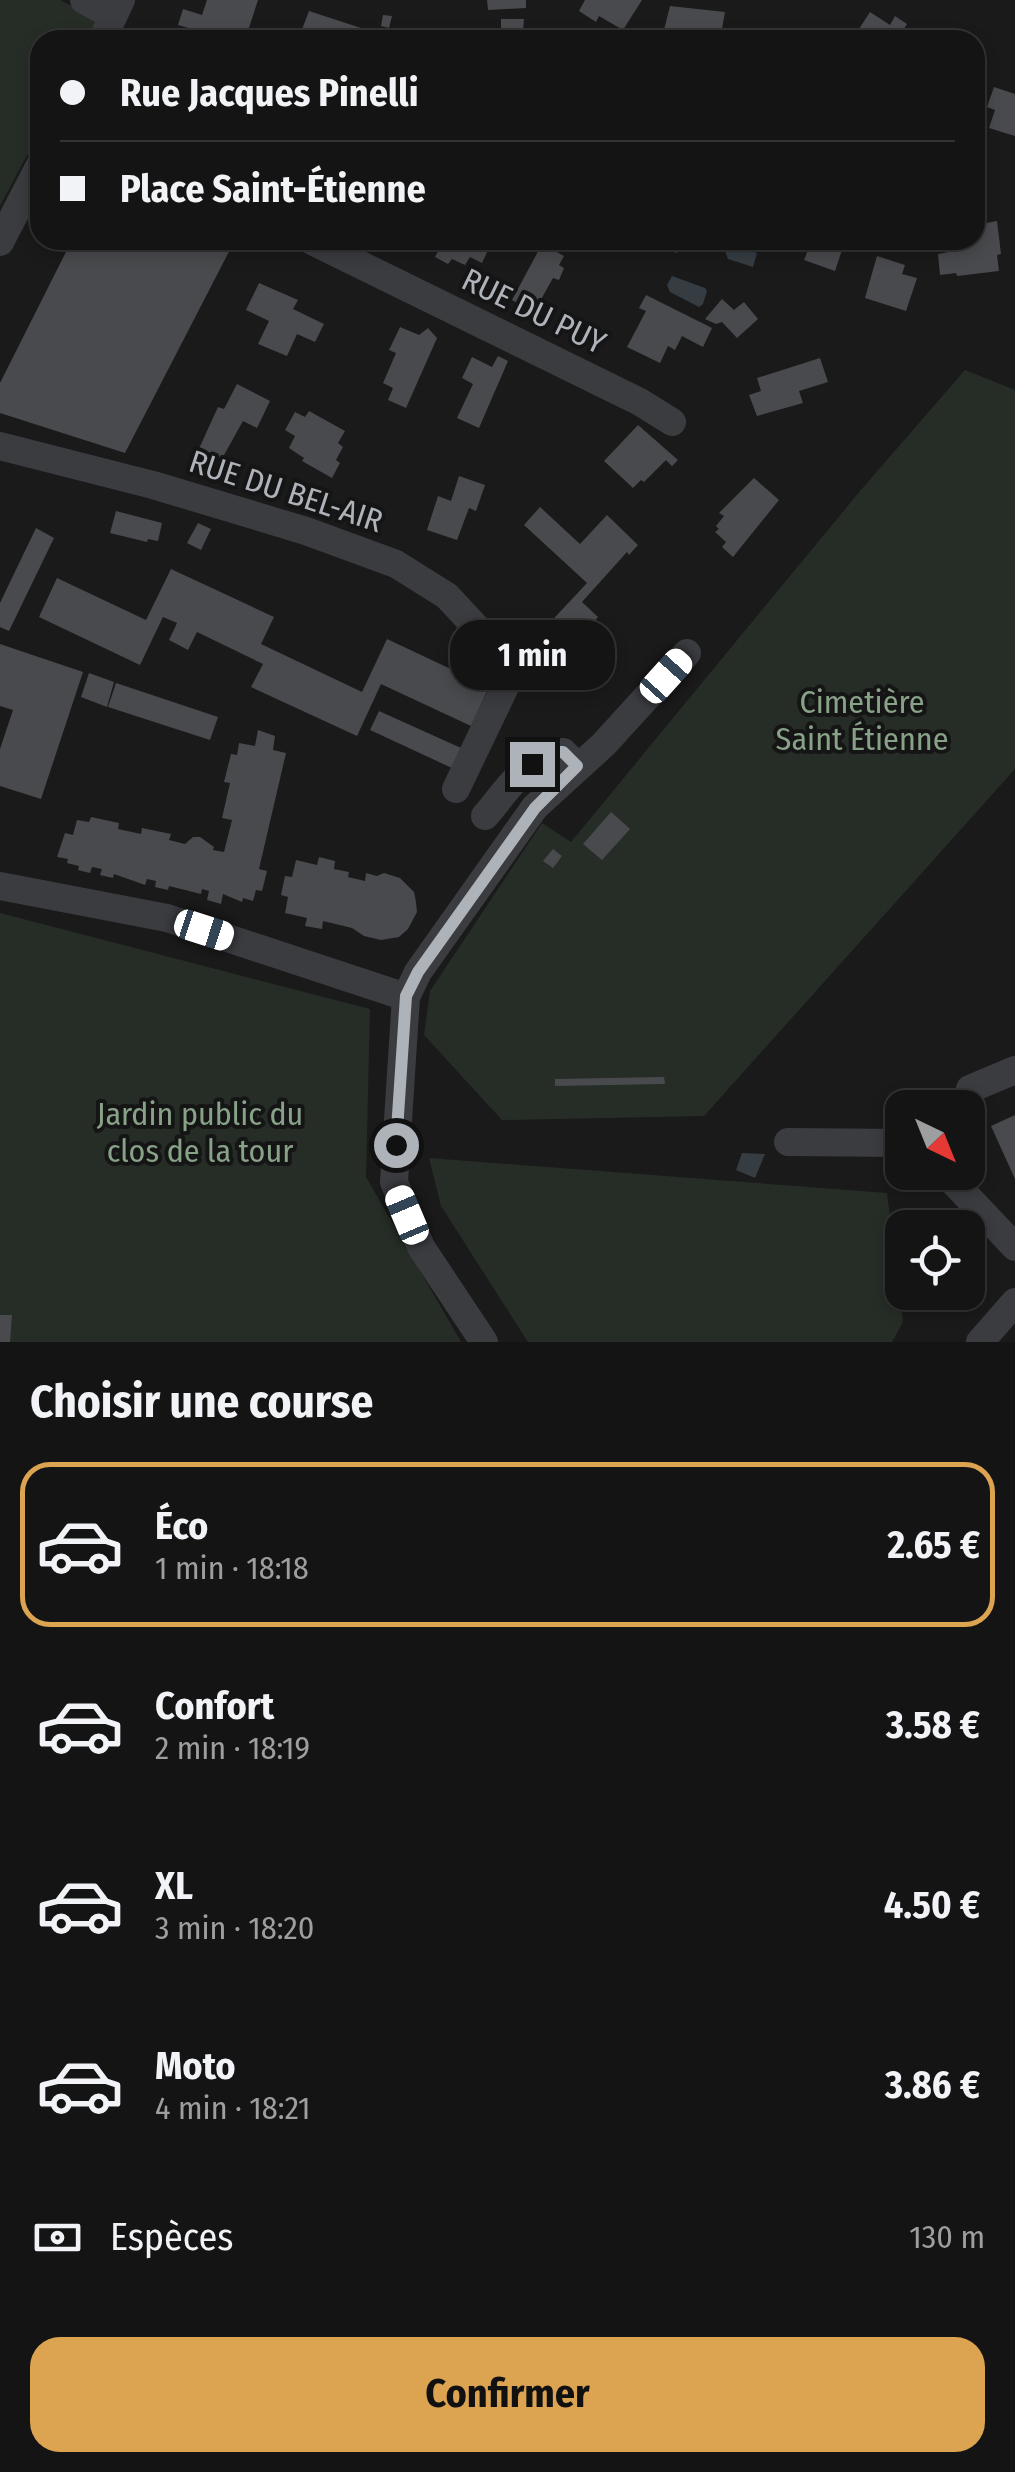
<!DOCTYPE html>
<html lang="fr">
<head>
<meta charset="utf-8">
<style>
	:root { --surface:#141414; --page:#212122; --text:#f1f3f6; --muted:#9d9ea0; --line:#333334; --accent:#dca451 }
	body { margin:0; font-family:"Fira Sans Condensed",sans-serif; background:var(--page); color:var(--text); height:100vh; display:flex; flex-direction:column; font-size:38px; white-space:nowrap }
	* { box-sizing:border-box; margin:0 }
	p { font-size:32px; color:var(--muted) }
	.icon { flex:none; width:55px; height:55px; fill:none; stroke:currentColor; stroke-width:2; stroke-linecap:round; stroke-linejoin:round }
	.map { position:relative; height:1342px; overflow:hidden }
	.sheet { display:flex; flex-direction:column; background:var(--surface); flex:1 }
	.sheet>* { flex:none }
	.top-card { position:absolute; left:30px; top:30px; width:955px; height:220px; border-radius:30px; box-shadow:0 5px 15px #0003,0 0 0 2px var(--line); display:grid; align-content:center; height:220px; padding:0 30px; background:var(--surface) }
	.needle { width:65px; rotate:137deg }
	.tools { position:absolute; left:885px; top:1090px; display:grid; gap:20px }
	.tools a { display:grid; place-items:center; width:100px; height:100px; border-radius:20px; background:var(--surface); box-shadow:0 5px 15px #0003,0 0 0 2px var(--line); font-size:50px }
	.end { position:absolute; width:45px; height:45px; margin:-22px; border:12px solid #aeb2b9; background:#111; box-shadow:0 0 0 5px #111 }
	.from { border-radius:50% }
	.bubble { position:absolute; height:70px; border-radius:30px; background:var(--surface); box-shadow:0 5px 15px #0003,0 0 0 2px var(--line); font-size:32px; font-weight:700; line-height:70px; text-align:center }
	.car { position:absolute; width:30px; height:60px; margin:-30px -15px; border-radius:12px; box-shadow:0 0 8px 2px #0007; background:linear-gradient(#fff 24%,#345 0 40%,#fff 0 76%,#345 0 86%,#fff 0) }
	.top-card b { display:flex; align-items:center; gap:35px; height:95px; font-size:38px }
	.top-card b+b { border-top:2px solid var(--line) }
	.top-card i { width:25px; height:25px; background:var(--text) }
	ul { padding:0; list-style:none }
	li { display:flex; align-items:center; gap:30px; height:165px; margin:0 20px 15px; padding:0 10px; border:5px solid transparent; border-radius:30px }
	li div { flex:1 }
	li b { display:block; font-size:38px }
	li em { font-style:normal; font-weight:700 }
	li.current { border-color:var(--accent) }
	li>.icon { width:90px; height:90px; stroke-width:1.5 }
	h2 { padding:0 30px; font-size:45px; line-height:120px }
	.pay { display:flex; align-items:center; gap:25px; height:110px; padding:0 30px; font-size:38px }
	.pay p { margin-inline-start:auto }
	.primary-button { display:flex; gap:20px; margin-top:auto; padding:20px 30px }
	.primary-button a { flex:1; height:115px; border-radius:30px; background:var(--accent); color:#111; font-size:40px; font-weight:700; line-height:115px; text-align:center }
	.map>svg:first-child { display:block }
	.green { fill:#262d27 }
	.water { fill:#353d43 }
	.building { fill:#494a4d }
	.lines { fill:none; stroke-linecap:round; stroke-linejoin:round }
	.minor { stroke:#3b3c40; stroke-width:28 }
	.route { stroke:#aeb2b9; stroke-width:12 }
	.labels { text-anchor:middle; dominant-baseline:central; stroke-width:8; stroke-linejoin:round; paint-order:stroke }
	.street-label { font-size:32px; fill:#aeb2b9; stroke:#151516 }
	.park-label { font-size:32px; fill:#88a287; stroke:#151516 }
</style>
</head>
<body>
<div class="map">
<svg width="1015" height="1342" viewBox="0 0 1015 1342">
	<rect width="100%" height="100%" fill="#1a1a1b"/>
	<!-- green -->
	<path class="green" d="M0,0H60L99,21L89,40H40V131L0,206Z
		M965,370L1015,390V769L704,1116L502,1120L424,1035L430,991L542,823L571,842L860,491Z
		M0,913L370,1009L366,1177L461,1342H0Z
		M429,1158L887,1193L903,1322L892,1342H528L441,1206Z"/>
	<!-- water -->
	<path class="water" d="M732,245L757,253L753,267L728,259L725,251Z
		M672,276L705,288L707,291L703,304L699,307L670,292L667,285Z
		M742,1153L765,1154L755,1178L736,1170Z"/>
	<!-- building -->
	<path class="building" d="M207,0H258L245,40H229L208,34L205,40H186L192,29L178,25L183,9L202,15Z
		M487,0H526V8L488,10Z
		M585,0H642L623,30L599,16L596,22L579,11Z
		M670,6L725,12L720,40H677V37L663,34Z
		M309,11L361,28L356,40H298Z
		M870,12L890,25L895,16L907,24L897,40H861L863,37L857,32Z
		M383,15L392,16L389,28L381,26Z
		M501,19H524L523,31H501Z
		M772,30L813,38V40H770Z
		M994,87L1015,94V136L989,128L995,110L987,107Z
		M997,221L1001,254L997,255L999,271L957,276L956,273L940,275L938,254L954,251L952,240H975V225Z
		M72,240H235L125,453L0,413V383Z
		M396,240H422L416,250Z
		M448,240H493L482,263L470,257L465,265L452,259L448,264L435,257L442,244L446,245Z
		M668,240L680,244L677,253L665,249Z
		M805,240L845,241L835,271L804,260L808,250L803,249Z
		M542,244L564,256L559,265L564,268L559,280L553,278L534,312L512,300Z
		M877,256L905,265L902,274L917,278L906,311L865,298Z
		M259,283L298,300L293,309L324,324L315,342L297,334L287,356L258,344L269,321L246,310Z
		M646,295L712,328L703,347L682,336L675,350L668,346L660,363L627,347L646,311L639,308Z
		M722,299L734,310L744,302L758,319L737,338L722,322L716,324L705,319Z
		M400,327L419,335L428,328L437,338L406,408L388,400L393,388L383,383L396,353L389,350Z
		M498,356L508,361L479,428L457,418L473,384L462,378L472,357L492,367Z
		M820,358L828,382L799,391L803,403L757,416L749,395L761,391L757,378Z
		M237,384L270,401L257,428L243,421L219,464L197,453L218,407L224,409Z
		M309,411L345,431L338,443L343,447L336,460L340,463L332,478L302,461L304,458L289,448L295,436L285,430L295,412L305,417Z
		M638,425L678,460L672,466L666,460L644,482L641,480L633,488L604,461Z
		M459,476L485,485L476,511L469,508L457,540L427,530L438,496L451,501Z
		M754,478L779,500L733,557L722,547L726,542L715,532L719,529L716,526L724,516L719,513Z
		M540,507L580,544L607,515L638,545L629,555L627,552L582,602L598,617L553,667L529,645L587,583L524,525Z
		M116,511L162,523L158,541L148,539L147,542L110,533Z
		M198,523L211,529L201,550L187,543Z
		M36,528L54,538L9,631L0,627V603Z
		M171,569L274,617L261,644L362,692L387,639L489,687L471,726L381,684L357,736L251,687L263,664L197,632L188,650L169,640L177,623L163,617L140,665L39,617L57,578L146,620Z
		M0,644L83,672L41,799L0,786V749L13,710L0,706Z
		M89,673L114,682L107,707L81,697Z
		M116,683L218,717L210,740L108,707Z
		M379,711L461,748L452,768L370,730Z
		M258,730L275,736L273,750L286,753L259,869L267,871L262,891L256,890L253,901L243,898L242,902L223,894L221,904L207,900L209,891L202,889L201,894L169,886L168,890L155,887L156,881L147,879L145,885L114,874L113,878L100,875L102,869L92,867L90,873L78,870L79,866L67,863L68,859L57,857L65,833L73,835L77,820L89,822L91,817L119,823L118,829L141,834L142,828L171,834L169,840L185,844L193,837H200L214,847L213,850L224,852L232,820L222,818L230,783L224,782L231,754L237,755L239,743L255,746Z
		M611,812L630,829L602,860L583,844Z
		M553,849L562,856L553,868L543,861Z
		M319,857L335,861L334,869L349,872L348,877L365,881L366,873L377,876L384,873L400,878L414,892L416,902L417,912L408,929L399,937L381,940L364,936L352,928L323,921L322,929L305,926L307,918L285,913L288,897L281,895L285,876L292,877L296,860L317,865Z
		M664,1077L665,1084L555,1086V1079Z
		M1015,1115V1179L991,1126Z
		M0,1315H12L10,1342H0Z"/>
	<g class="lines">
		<!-- minor -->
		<path class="minor" d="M84,0L113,16
			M102,40L121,0
			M310,240L640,402L672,422
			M0,242L40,165
			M0,446L153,485L306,531L396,564L447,596L514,668L456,789
			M485,816C506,792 529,753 563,752L577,766
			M0,886L167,918L406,997
			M970,1089L1015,1070
			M788,1142L902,1143
			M944,1172L1015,1247
			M484,1342L421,1247L394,1182L406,997L418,972L535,807L604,744L687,653
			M980,1342L1015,1302"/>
	</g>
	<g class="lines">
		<!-- route -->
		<path class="route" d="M396,1145L406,996L418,972L535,808L577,766L563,752H547L532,764"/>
	</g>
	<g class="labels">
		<!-- street labels -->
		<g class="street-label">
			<text transform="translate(534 311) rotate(26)">RUE DU PUY</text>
			<text transform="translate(286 491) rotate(18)">RUE DU BEL-AIR</text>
		</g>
		<!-- park labels -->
		<g class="park-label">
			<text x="862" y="702">Cimetière<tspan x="862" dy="37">Saint Étienne</tspan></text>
			<text x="200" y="1114">Jardin public du<tspan x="200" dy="37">clos de la tour</tspan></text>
		</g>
	</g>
</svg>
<div class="tools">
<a><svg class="needle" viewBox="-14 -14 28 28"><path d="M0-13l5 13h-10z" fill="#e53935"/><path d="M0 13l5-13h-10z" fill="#9d9ea0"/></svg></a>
<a><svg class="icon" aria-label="locate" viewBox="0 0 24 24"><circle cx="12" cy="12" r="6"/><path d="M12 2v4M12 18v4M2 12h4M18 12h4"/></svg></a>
</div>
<i class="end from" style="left:396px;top:1145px"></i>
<i class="end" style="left:532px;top:764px"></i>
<div class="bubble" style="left:450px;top:620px;width:165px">1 min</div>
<i class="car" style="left:666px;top:676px;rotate:42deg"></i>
<i class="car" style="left:204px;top:930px;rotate:108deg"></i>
<i class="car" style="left:407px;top:1215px;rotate:337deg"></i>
<div class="top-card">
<b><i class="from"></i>Rue Jacques Pinelli</b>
<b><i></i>Place Saint-Étienne</b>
</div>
</div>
<section class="sheet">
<h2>Choisir une course</h2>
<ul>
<li class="current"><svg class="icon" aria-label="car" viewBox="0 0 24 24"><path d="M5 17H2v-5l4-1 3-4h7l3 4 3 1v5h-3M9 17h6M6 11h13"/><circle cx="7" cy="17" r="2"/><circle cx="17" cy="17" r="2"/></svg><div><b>Éco</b><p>1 min · 18:18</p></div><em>2.65 €</em></li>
<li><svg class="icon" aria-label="car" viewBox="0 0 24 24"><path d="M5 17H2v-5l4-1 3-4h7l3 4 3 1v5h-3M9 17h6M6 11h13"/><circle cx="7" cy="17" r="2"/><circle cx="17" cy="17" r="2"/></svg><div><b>Confort</b><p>2 min · 18:19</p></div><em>3.58 €</em></li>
<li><svg class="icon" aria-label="car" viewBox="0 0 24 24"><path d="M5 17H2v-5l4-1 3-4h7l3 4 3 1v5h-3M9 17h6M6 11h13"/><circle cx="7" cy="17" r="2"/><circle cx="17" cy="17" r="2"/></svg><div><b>XL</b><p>3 min · 18:20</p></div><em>4.50 €</em></li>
<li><svg class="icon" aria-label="car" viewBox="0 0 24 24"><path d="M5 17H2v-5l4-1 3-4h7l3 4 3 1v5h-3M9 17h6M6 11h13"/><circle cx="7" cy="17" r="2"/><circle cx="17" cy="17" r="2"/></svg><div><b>Moto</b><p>4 min · 18:21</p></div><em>3.86 €</em></li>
</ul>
<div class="pay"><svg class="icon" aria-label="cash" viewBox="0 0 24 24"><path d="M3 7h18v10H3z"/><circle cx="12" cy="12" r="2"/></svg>Espèces<p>130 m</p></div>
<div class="primary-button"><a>Confirmer</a></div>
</section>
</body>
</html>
